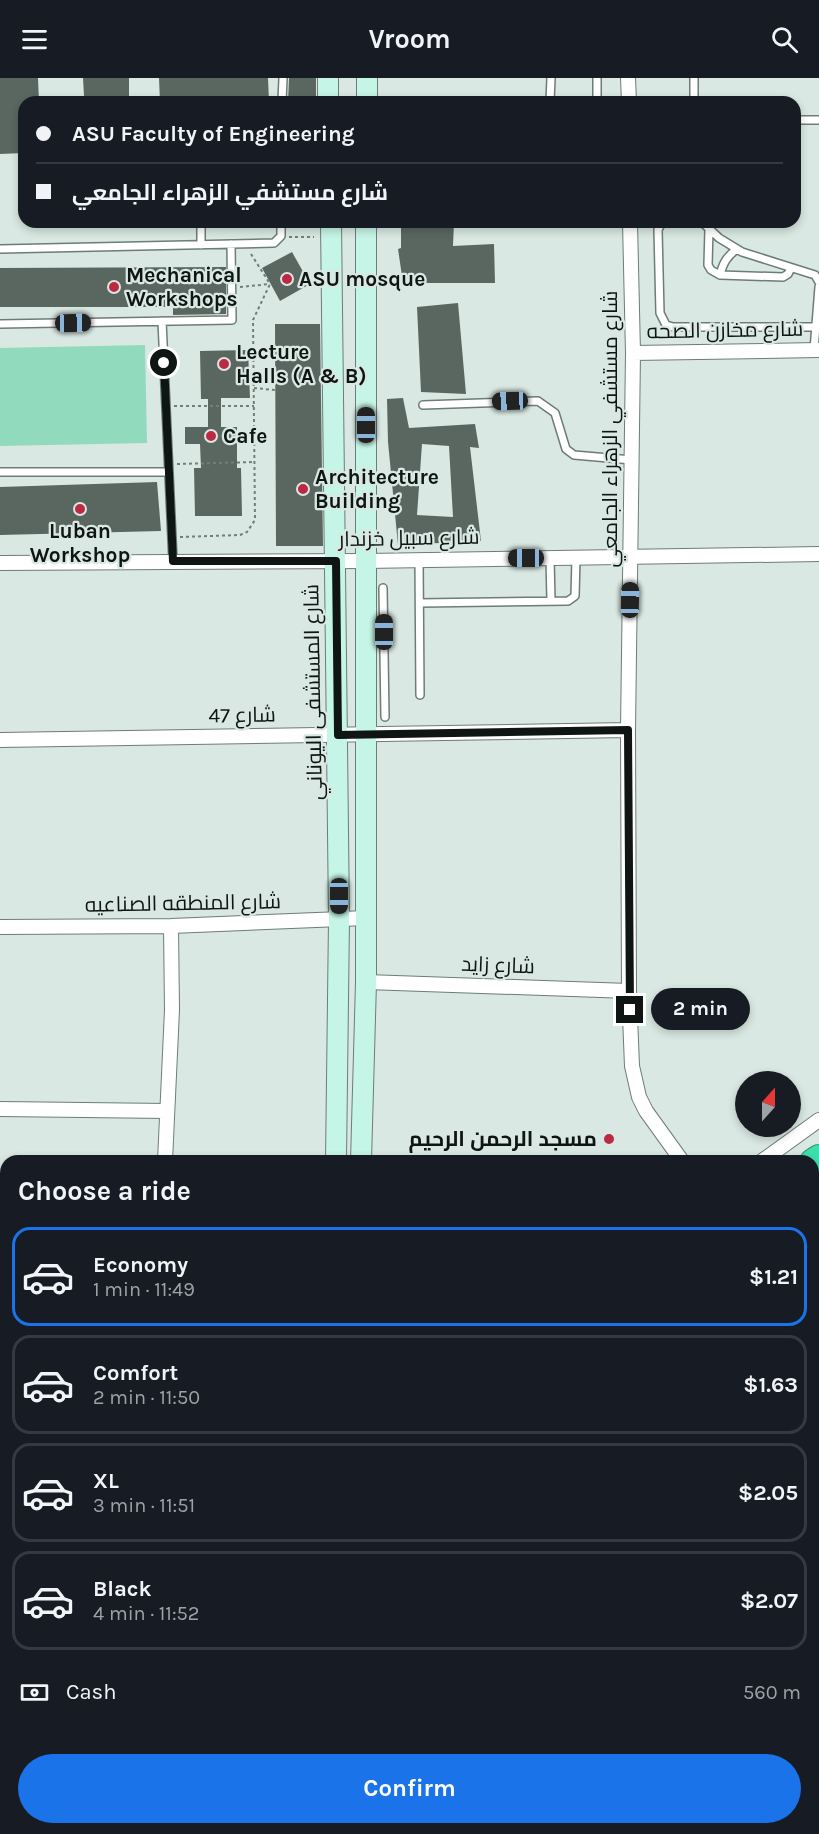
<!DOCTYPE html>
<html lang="en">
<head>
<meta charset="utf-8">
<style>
	:root { --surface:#171b24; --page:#242831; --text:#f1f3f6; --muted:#9ea1a6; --line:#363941; --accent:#1a73e8 }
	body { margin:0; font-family:Karla,Cairo,sans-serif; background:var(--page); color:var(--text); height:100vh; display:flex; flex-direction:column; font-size:22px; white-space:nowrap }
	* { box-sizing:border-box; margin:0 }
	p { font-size:20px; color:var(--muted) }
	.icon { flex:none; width:33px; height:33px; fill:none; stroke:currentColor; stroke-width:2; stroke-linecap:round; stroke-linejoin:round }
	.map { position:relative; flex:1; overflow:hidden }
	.side { position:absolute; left:0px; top:1077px; width:819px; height:680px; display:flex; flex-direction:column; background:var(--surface); border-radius:18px 18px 0 0; box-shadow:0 3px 9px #0003 }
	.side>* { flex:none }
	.top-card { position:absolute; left:18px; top:18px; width:783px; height:132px; border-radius:18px; box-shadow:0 3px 9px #0003; display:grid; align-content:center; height:132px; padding:0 18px; background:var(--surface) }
	.needle { width:39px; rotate:21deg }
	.buttons { position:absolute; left:735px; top:993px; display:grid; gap:12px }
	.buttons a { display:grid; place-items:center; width:66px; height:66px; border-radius:50%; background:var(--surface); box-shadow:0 3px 9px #0003; font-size:30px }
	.end { position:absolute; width:27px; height:27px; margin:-14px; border:8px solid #0f1512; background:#fff; box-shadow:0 0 0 3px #fff }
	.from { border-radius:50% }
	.bubble { position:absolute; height:42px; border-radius:21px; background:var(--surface); box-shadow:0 3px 9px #0003; font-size:20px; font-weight:700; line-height:42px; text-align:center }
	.car { position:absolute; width:18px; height:36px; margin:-18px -9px; border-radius:8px; box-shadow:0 0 4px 2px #0007; background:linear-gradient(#222 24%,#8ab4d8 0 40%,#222 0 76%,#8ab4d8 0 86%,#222 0) }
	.top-card b { display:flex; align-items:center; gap:21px; height:57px; font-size:22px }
	.top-card b+b { border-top:2px solid var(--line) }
	.top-card i { width:15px; height:15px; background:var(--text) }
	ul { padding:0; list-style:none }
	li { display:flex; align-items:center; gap:18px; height:99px; margin:0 12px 9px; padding:0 6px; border:3px solid var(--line); border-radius:18px }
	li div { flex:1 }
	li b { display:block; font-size:22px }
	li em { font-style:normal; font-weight:700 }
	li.current { border-color:var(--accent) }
	li>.icon { width:54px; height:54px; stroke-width:1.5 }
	h2 { padding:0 18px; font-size:27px; line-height:72px }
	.pay { display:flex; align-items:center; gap:15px; height:66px; padding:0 18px; font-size:22px }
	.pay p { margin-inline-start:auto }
	.action { display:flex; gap:12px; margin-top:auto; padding:12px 18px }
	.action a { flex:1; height:69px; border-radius:36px; background:var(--accent); color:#fff; font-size:24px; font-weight:700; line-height:69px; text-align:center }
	header { display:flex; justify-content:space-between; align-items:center; height:78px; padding:0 18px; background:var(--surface); font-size:27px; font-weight:700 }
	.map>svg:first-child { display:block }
	.green { fill:#91dabd }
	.building { fill:#5a6761; fill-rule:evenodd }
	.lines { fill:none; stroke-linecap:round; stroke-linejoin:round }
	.lane-casing { stroke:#6e7c76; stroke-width:10 }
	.street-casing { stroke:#6e7c76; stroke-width:16 }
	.secondary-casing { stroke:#6e7c76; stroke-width:22 }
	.highway-casing { stroke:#2e9876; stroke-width:28 }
	.path { stroke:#737e79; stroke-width:2; stroke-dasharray:3 3; stroke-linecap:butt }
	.lane { stroke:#fff; stroke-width:7 }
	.street { stroke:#fff; stroke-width:14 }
	.secondary { stroke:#c5f5e6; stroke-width:20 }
	.highway { stroke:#3edeac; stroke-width:26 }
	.route { stroke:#0f1512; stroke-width:8 }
	.poi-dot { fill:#bb2a42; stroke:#d9e8e2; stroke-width:2 }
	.labels { text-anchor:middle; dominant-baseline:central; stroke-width:4.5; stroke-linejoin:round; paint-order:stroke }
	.poi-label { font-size:21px; font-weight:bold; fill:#0f1512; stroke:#d9e8e2; text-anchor:start }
	.street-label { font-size:21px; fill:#0f1512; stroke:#d9e8e2 }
</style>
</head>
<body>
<header><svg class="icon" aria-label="menu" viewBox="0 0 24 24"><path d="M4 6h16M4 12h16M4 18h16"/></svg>Vroom<svg class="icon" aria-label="search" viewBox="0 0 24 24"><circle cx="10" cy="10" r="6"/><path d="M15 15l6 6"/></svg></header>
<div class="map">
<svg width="819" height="1756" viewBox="0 0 819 1756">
	<rect width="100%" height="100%" fill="#d9e8e2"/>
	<!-- green -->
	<path class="green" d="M145,267L147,365L0,368V270Z
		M0,1236H6V1578L0,1583Z"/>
	<!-- building -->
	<path class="building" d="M0,0H38L39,24H24V75L0,76Z
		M83,0H129V20H87V18H84Z
		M159,0H268L269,24H160Z
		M289,0H316V24H288Z
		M401,144H454L453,168L494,166L495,205H403L398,171L401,170Z
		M292,174L310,206L280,223L262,190Z
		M226,189V236L173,237V229H0V190Z
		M458,225L466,316L421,314L417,229Z
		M275,246H320L323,468H276Z
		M248,272L250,320H221V349H237V390H241L242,438H195L194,390H201L200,366H185V349H208V321H201L200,273Z
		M403,320L409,350L475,346L479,370L470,369L481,463L398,467L388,364L387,321ZM422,366L449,368L453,439L417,437Z
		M157,404L161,453L0,457V409Z"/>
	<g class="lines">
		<defs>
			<path id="lane" d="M597,0V24
				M694,0V24
				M282,24L283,0
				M550,24L551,0
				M795,42H819
				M662,144L658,152L660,235L666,247L673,249H816
				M702,144L719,160L742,174L815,197L819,204
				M709,151L708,187L711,192L720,197L783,199L788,196L791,190
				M201,167V144
				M0,171L274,165L281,158V144
				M720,197C723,185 727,178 737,171
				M162,243L173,483
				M0,246L232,242L231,166
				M814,272L819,209
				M423,327L538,323L555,335L566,371L574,377L632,382
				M0,394H167
				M550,480L551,523
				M419,482L420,617
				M383,510L385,639
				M420,525L568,523L575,518L576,480
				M0,1382H6
				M328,1756V1750
				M348,1756L349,1750
				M383,1756L384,1750"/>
			<path id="street" d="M628,0L629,24
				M630,144L633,275L628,652L629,913L632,988L639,1019L646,1033L682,1083
				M633,275L819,272
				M0,485L365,483L819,476
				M0,662L628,652
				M0,849L171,848L366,840
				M366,904L629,913
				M0,1031L167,1033
				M165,1083L172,932L171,848
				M762,1083L819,1042
				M0,1217H6"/>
			<path id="secondary" d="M328,0V24
				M367,24V0
				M331,144L339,841L336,1083
				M361,1083L366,904V144"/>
			<path id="highway" d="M813,1084L819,1080
				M813,1116L819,1112
				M0,1630L6,1626
				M0,1687L6,1683"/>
		</defs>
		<!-- lane casing -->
		<use href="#lane" class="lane-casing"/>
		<!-- street casing -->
		<use href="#street" class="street-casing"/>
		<!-- secondary casing -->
		<use href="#secondary" class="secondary-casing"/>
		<!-- highway casing -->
		<use href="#highway" class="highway-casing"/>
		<!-- path -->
		<path class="path" d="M289,159H314
			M251,176L270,206
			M240,209L270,206
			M254,310L275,312
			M174,328H254
			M177,386L255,384
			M180,459L240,457L247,454L255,442L253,242L270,206"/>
		<!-- lane -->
		<use href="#lane" class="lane"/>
		<!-- street -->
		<use href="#street" class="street"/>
		<!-- secondary -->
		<use href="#secondary" class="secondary"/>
		<!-- highway -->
		<use href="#highway" class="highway"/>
	</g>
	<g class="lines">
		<!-- route -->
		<path class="route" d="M164,285L173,483H336L338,657L628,652L630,932"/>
	</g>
	<!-- markers -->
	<g class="poi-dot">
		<circle cx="287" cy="201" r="6"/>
		<circle cx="114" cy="209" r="6"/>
		<circle cx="224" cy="286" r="6"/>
		<circle cx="211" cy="358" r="6"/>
		<circle cx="303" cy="411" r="6"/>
		<circle cx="80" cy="431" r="6"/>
		<circle cx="609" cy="1061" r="6"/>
	</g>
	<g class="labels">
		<!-- poi labels -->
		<g class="poi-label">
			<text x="126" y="197">Mechanical<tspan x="126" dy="24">Workshops</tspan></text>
			<text x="299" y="201">ASU mosque</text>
			<text x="236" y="274">Lecture<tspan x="236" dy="24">Halls (A &amp; B)</tspan></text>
			<text x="223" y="358">Cafe</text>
			<text x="315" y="399">Architecture<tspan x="315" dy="24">Building</tspan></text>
			<text x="80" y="453" text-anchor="middle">Luban<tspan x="80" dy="24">Workshop</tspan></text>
			<text x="597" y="1061" text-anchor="end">مسجد الرحمن الرحيم</text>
		</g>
		<!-- street labels -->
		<g class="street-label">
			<text transform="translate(725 252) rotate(-1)">شارع مخازن الصحه</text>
			<text transform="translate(610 351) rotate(-90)">شارع مستشفي الزهراء الجامعي</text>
			<text transform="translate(409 460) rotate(-1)">شارع سبيل خزندار</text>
			<text transform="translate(313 614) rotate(-91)">شارع المستشفى اليوناني</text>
			<text transform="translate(242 637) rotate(-1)">شارع 47</text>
			<text transform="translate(183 825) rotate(-1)">شارع المنطقه الصناعيه</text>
			<text transform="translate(498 887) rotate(2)">شارع زايد</text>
		</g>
	</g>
</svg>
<div class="buttons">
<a><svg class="needle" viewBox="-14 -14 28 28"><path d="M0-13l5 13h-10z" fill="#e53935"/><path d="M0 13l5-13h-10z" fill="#9ea1a6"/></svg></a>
</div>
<i class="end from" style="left:164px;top:285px"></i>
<i class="end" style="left:630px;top:932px"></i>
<div class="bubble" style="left:651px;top:910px;width:99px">2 min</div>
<i class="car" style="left:73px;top:245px;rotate:89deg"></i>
<i class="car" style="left:510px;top:323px;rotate:268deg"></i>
<i class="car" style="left:366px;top:347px;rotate:0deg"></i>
<i class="car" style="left:526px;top:480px;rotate:270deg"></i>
<i class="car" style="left:630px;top:522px;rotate:1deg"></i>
<i class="car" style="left:384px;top:554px;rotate:0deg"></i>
<i class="car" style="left:339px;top:818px;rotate:180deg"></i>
<div class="top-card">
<b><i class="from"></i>ASU Faculty of Engineering</b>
<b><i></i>شارع مستشفي الزهراء الجامعي</b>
</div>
<section class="side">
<h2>Choose a ride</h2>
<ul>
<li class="current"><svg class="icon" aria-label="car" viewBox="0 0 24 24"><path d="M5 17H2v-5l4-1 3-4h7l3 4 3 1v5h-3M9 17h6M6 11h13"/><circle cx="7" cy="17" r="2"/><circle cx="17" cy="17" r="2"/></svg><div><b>Economy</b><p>1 min · 11:49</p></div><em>$1.21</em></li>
<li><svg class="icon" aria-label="car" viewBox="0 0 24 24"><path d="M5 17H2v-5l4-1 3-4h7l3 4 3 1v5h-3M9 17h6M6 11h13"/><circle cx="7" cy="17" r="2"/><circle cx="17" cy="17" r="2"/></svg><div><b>Comfort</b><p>2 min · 11:50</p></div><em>$1.63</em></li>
<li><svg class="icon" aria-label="car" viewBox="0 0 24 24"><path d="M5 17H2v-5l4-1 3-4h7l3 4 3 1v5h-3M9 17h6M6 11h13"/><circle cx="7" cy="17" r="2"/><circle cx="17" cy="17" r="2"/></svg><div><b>XL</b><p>3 min · 11:51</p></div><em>$2.05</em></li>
<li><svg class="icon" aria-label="car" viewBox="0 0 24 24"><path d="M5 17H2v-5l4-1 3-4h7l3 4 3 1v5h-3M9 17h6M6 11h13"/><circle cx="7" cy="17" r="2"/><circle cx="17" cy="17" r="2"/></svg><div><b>Black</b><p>4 min · 11:52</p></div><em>$2.07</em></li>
</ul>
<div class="pay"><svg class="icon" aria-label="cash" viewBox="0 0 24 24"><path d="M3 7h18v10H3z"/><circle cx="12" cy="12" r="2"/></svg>Cash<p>560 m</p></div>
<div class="action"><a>Confirm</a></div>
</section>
</div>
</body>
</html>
